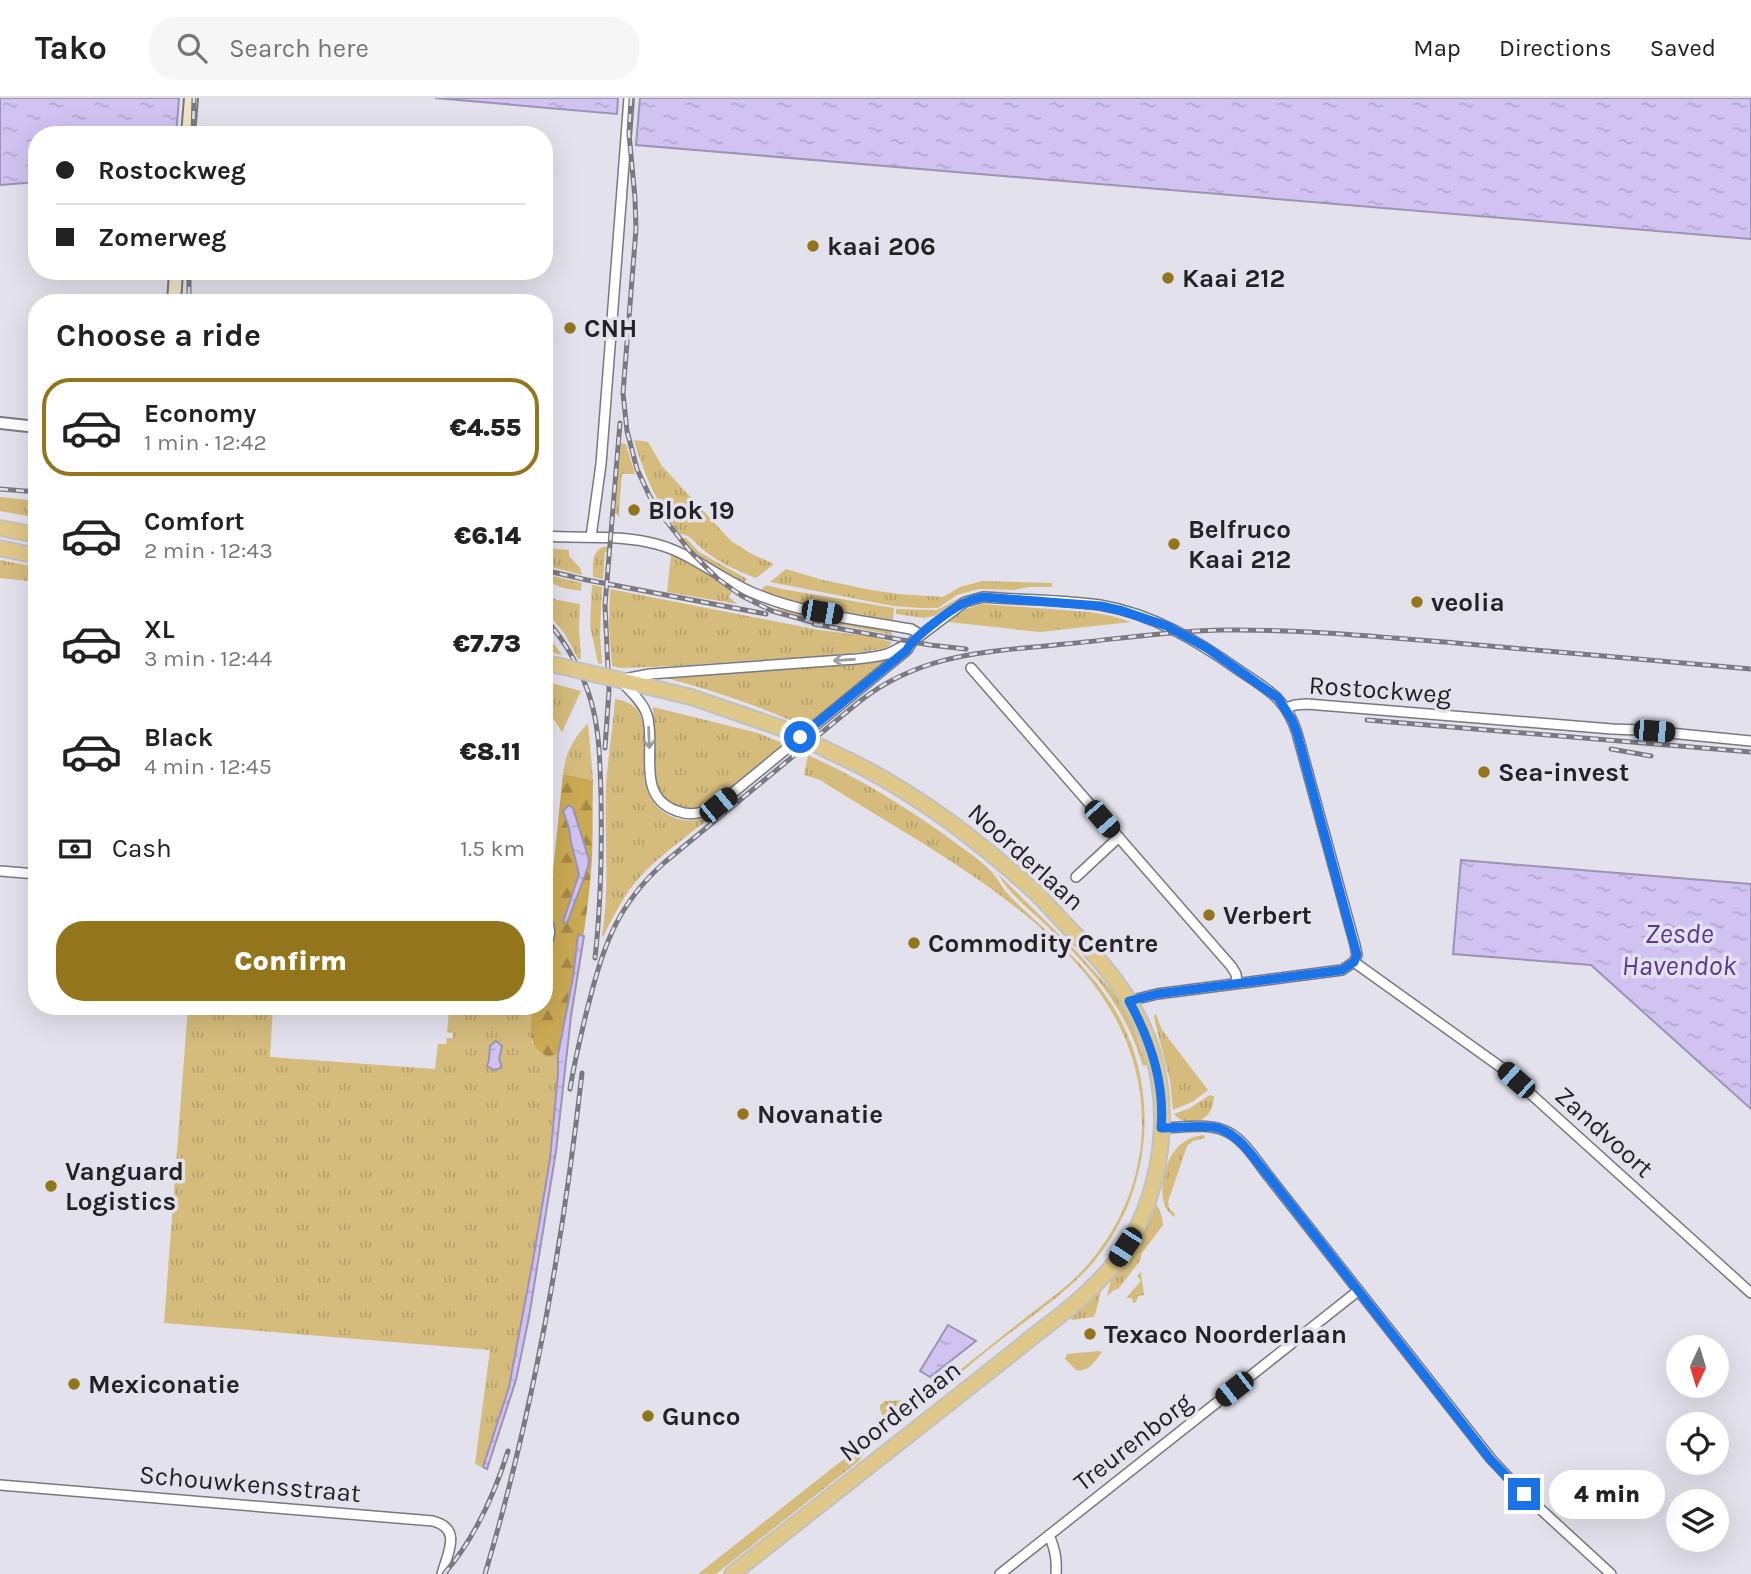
<!DOCTYPE html>
<html lang="en">
<head>
<meta charset="utf-8">
<style>
	:root { --surface:#fff; --page:#f6f6f6; --text:#222; --muted:#767676; --line:#e0e0e0; --accent:#93751c }
	body { margin:0; font-family:Karla,sans-serif; background:var(--page); color:var(--text); height:100vh; display:flex; flex-direction:column; font-size:26px; white-space:nowrap }
	* { box-sizing:border-box; margin:0 }
	p { font-size:23px; color:var(--muted) }
	.icon { flex:none; width:38px; height:38px; fill:none; stroke:currentColor; stroke-width:2; stroke-linecap:round; stroke-linejoin:round }
	.map { position:relative; flex:1; overflow:hidden }
	.details { position:absolute; left:28px; top:196px; width:525px; height:721px; display:flex; flex-direction:column; background:var(--surface); border-radius:28px; box-shadow:0 7px 28px #0002 }
	.details>* { flex:none }
	.hud { position:absolute; left:28px; top:28px; width:525px; height:154px; border-radius:28px; box-shadow:0 7px 28px #0002; display:grid; align-content:center; height:154px; padding:0 28px; background:var(--surface) }
	.needle { width:46px; rotate:184deg }
	.tools { position:absolute; left:1666px; top:1237px; display:grid; gap:14px }
	.tools a { display:grid; place-items:center; width:63px; height:63px; border-radius:50%; background:var(--surface); box-shadow:0 7px 28px #0002; font-size:35px }
	.end { position:absolute; width:32px; height:32px; margin:-16px; border:9px solid #1a73e8; background:#fff; box-shadow:0 0 0 4px #fff }
	.from { border-radius:50% }
	.bubble { position:absolute; height:49px; border-radius:24px; background:var(--surface); box-shadow:0 7px 28px #0002; font-size:23px; font-weight:800; line-height:49px; text-align:center }
	.car { position:absolute; width:21px; height:42px; margin:-21px -10px; border-radius:9px; box-shadow:0 0 5px 2px #0007; background:linear-gradient(#222 24%,#8ab4d8 0 40%,#222 0 76%,#8ab4d8 0 86%,#222 0) }
	.hud b { display:flex; align-items:center; gap:24px; height:66px; font-size:26px }
	.hud b+b { border-top:2px solid var(--line) }
	.hud i { width:18px; height:18px; background:var(--text) }
	ul { padding:0; list-style:none }
	li { display:flex; align-items:center; gap:21px; height:98px; margin:0 14px 10px; padding:0 14px; border:4px solid transparent; border-radius:28px }
	li div { flex:1 }
	li b { display:block; font-size:26px }
	li em { font-style:normal; font-weight:800 }
	li.active { border-color:var(--accent) }
	li>.icon { width:63px; height:63px; stroke-width:1.5 }
	h2 { padding:0 28px; font-size:32px; line-height:84px }
	.pay { display:flex; align-items:center; gap:18px; height:77px; padding:0 28px; font-size:26px }
	.pay p { margin-inline-start:auto }
	.primary-button { display:flex; gap:14px; margin-top:auto; padding:14px 28px }
	.primary-button a { flex:1; height:80px; border-radius:28px; background:var(--accent); color:#fff; font-size:28px; font-weight:800; line-height:80px; text-align:center }
	header { display:flex; align-items:center; gap:42px; box-sizing:border-box; height:98px; padding:0 35px; background:var(--surface); border-bottom:2px solid var(--line) }
	header strong { font-size:33px }
	nav { display:flex; gap:38px; margin-inline-start:auto; font-size:24px }
	.search { width:490px; height:63px; background:var(--page); display:flex; align-items:center; gap:18px; box-sizing:border-box; padding:0 24px; border-radius:28px; color:var(--muted); font-size:26px }
	.map>svg:first-child { display:block }
	.grass { fill:url(#grass-tufts) }
	.forest { fill:url(#forest-firs) }
	.water { fill:url(#water-ripples); stroke:#9c93b5; stroke-width:2 }
	.lines { fill:none; stroke-linecap:round; stroke-linejoin:round }
	.minor-casing { stroke:#797780; stroke-width:12 }
	.tertiary-casing { stroke:#797780; stroke-width:14 }
	.secondary-casing { stroke:#797780; stroke-width:16 }
	.primary-casing { stroke:#c1c1c2; stroke-width:18 }
	.minor { stroke:#fff; stroke-width:9 }
	.tertiary { stroke:#fff; stroke-width:10 }
	.secondary { stroke:#efe4c4; stroke-width:12 }
	.primary { stroke:#dfc889; stroke-width:14 }
	.rail-casing { stroke:#7b7980; stroke-width:5 }
	.rail { stroke:#e3e1eb; stroke-width:2.5; stroke-dasharray:8; stroke-linecap:butt }
	.primary-bridge-casing { stroke:#c1c1c2; stroke-width:18; stroke-linecap:butt }
	.primary-bridge { stroke:#dfc889; stroke-width:14 }
	.oneway { stroke:#9c9c9d }
	.route { stroke:#1a73e8; stroke-width:9 }
	.poi-dot { fill:#93751c; stroke:#e3e1eb; stroke-width:2.5 }
	.labels { text-anchor:middle; dominant-baseline:central; stroke-width:7; stroke-linejoin:round; paint-order:stroke }
	.poi-label { font-size:26px; font-weight:bold; fill:#232226; stroke:#e3e1eb; text-anchor:start }
	.street-label { font-size:26px; fill:#232226; stroke:#e3e1eb }
	.water-label { font-size:28px; font-style:italic; fill:#5b3892; stroke:#e3e1eb }
</style>
</head>
<body>
<header>
<strong>Tako</strong>
<div class="search"><svg class="icon" aria-label="search" viewBox="0 0 24 24"><circle cx="10" cy="10" r="6"/><path d="M15 15l6 6"/></svg>Search here</div>
<nav><a>Map</a><a>Directions</a><a>Saved</a></nav>
</header>
<div class="map">
<svg width="1751" height="1476" viewBox="0 0 1751 1476">
	<defs>
		<pattern id="grass-tufts" width="24" height="20" patternUnits="userSpaceOnUse" patternTransform="scale(1.75)"><rect width="24" height="20" fill="#d5bc7d"/><path d="M3 7l-1-3M5 7V3M7 7l1-3M15 17l-1-3M17 17v-4M19 17l1-3" fill="none" stroke="#b7a16c"/></pattern>
		<pattern id="forest-firs" width="22" height="20" patternUnits="userSpaceOnUse" patternTransform="scale(1.75)"><rect width="22" height="20" fill="#caa953"/><path d="M5 1l3.5 6h-7zM16 11l3.5 6h-7z" fill="#a48945"/></pattern>
		<pattern id="water-ripples" width="26" height="14" patternUnits="userSpaceOnUse" patternTransform="scale(1.75)"><rect width="26" height="14" fill="#d0c3f2"/><path d="M2 4q2-2 4 0t4 0M15 11q2-2 4 0t4 0" fill="none" stroke="#b2a7cf"/></pattern>
	</defs>
	<rect width="100%" height="100%" fill="#e3e1eb"/>
	<!-- grass -->
	<path class="grass" d="M634,342L648,344L662,368L731,443L750,455L774,466L756,480C735,472 715,463 698,447C692,441 689,437 680,436C658,408 644,377 634,342Z
		M621,345L626,346L635,376H622L619,414L620,419L615,415Z
		M0,399L37,403V420L0,413Z
		M682,440H686L699,454L747,481L744,485L695,457Z
		M603,449H609L608,454H605L603,481L593,479C593,468 591,454 603,449Z
		M544,450L569,452V458L580,470L582,477L544,467Z
		M671,457L689,464L734,490L729,499L737,506L667,494Z
		M0,462L37,469V484L0,480Z
		M786,471L823,482L871,492L899,496L943,499L960,489L982,483L1052,485V489H1029L1014,492L979,491L957,497L938,510H920L893,508L770,484Z
		M544,476L582,485L581,493L563,490L544,482Z
		M592,487L602,489L600,536L602,566L598,565L590,528Z
		M766,487L782,491L894,510L893,522L806,507L779,499L761,492Z
		M610,491L819,532L867,538L892,544L888,549L881,551L848,556L675,568L620,570L612,568L609,528Z
		M984,493L1009,494L975,496L962,500L934,518L924,520L896,516V511L937,512L961,499Z
		M544,496L557,502L580,506L579,529L581,561H578L565,536L544,511Z
		M982,506L1090,514L1112,518L1131,524L1040,534L948,524L966,511Z
		M778,510L794,514L891,532V535L893,537L815,522L777,512Z
		M544,532L562,557L544,553Z
		M884,560L886,564L807,630C760,608 712,592 662,579L864,565Z
		M544,583L581,593L562,634L544,606Z
		M615,601C624,603 632,605 638,613C654,639 630,686 660,711C677,725 691,724 711,719C685,740 654,761 633,787C621,803 612,821 603,839L602,838C610,788 604,738 606,687C608,658 613,630 615,601Z
		M653,609L758,635L785,646L717,703L700,711L682,710L667,702L661,696L654,681Z
		M588,625L593,682L563,676C565,655 574,640 588,625Z
		M808,657C857,679 901,706 945,737C960,749 977,759 991,773C996,778 999,784 1003,790C1008,797 1015,803 1021,809C1054,840 1090,871 1114,910C1162,990 1153,1096 1091,1167C1063,1198 1026,1222 993,1248C961,1274 928,1303 893,1326C886,1324 879,1315 880,1307L885,1303L911,1302L929,1296C961,1271 993,1246 1025,1220C1047,1203 1071,1187 1089,1165C1121,1128 1141,1079 1142,1030C1145,894 1027,811 924,746C889,725 854,703 820,682L804,677Z
		M998,776L1078,855L1112,893L1120,904L1133,928L1147,967L1143,968C1124,906 1092,871 1046,827C1029,811 1010,797 998,776Z
		M188,908H273L270,959L435,971L438,946H446L447,940H453V935L447,934L449,914L453,911L508,916L509,908H532V945L567,946L556,1053L529,1219L516,1282L487,1371L475,1366L490,1252L164,1225Z
		M1156,916L1162,932L1208,992L1192,1004L1173,1012L1170,983L1155,924L1154,917Z
		M1210,997L1214,998C1213,1005 1213,1010 1209,1015C1201,1027 1183,1027 1174,1016L1190,1010Z
		M1204,1037L1205,1040L1193,1043L1187,1048L1168,1104L1169,1110L1175,1116L1174,1119C1170,1115 1165,1111 1164,1105C1159,1089 1166,1059 1179,1048C1186,1041 1195,1038 1204,1037Z
		M1156,1105L1162,1119L1163,1127L1142,1155L1140,1163L1118,1191L1114,1192L1107,1198L1111,1182L1127,1162L1144,1133Z
		M1141,1174L1144,1197L1138,1198L1136,1204L1133,1205L1132,1200H1126L1141,1183L1137,1178Z
		M1101,1193L1095,1217L1093,1219L1073,1222L1070,1220Z
		M1100,1253L1102,1254C1095,1263 1089,1275 1076,1272L1065,1261L1067,1256Z
		M863,1346L864,1356L859,1363L716,1476H698Z"/>
	<!-- forest -->
	<path class="forest" d="M563,676L593,682C592,716 594,751 590,785C585,839 573,892 567,946L556,956L548,959C525,947 532,931 532,908H544V856C563,839 549,830 549,811Z"/>
	<!-- water -->
	<path class="water" d="M0,0H179L176,37H37V84L0,87Z
		M435,0H618L617,16Z
		M640,0H1751V141L636,47Z
		M569,707L573,710L589,762L588,769L567,825L563,824L579,776L571,744L569,730L563,713Z
		M1461,762L1751,786V1011L1591,867L1453,856Z
		M578,837L584,838L571,918L556,1053L529,1219L516,1282L487,1371L483,1369L509,1289L533,1162L550,1061L558,976V957L573,879Z
		M496,943L502,948L499,961L501,966V970L494,972L487,968L489,962L490,948Z
		M948,1227L976,1243L930,1279L920,1273Z"/>
	<g class="lines">
		<defs>
			<path id="minor" d="M544,438C581,441 620,436 656,446C692,455 721,482 756,496C804,516 860,522 911,531L921,537
				M591,439L601,366L629,0
				M971,570L1231,868L1236,876L1237,885
				M624,581L650,576L856,561C866,560 877,559 887,556C895,553 901,548 909,546
				M621,583C630,593 643,604 647,617C657,649 634,698 677,713C692,719 705,715 718,707L907,552L912,544L965,504L983,499L998,500C1032,502 1067,502 1100,507C1153,516 1198,543 1240,573C1268,592 1286,600 1297,635L1355,847L1357,857L1354,864
				M1286,610L1295,607L1307,606L1612,631L1639,632L1751,643
				M0,773L37,776
				M1076,779L1119,739
				M544,820C552,829 551,839 544,848
				M1354,864L1502,970L1751,1195
				M1129,903L1157,896L1342,872L1354,864
				M1161,1030C1179,1030 1206,1025 1223,1032C1243,1039 1257,1064 1270,1080L1491,1361L1524,1396L1611,1476
				M0,1387L433,1423C463,1431 447,1456 442,1476
				M1049,1437C1055,1451 1057,1461 1056,1476
				M1000,1476L1358,1193"/>
			<path id="tertiary" d="M0,325L37,329"/>
			<path id="secondary" d="M188,37L191,0
				M174,205L176,173"/>
			<path id="primary" d="M0,430L37,437
				M0,450L37,458
				M620,582L691,599L784,631
				M732,1476C806,1418 880,1360 953,1302C981,1280 1009,1258 1036,1236C1064,1215 1092,1193 1114,1166C1165,1102 1177,1000 1142,927C1125,890 1100,862 1072,833C1060,821 1048,807 1036,795C974,738 906,687 829,653"/>
		</defs>
		<!-- minor casing -->
		<use href="#minor" class="minor-casing"/>
		<!-- tertiary casing -->
		<use href="#tertiary" class="tertiary-casing"/>
		<!-- secondary casing -->
		<use href="#secondary" class="secondary-casing"/>
		<!-- primary casing -->
		<use href="#primary" class="primary-casing"/>
		<!-- minor -->
		<use href="#minor" class="minor"/>
		<!-- tertiary -->
		<use href="#tertiary" class="tertiary"/>
		<!-- secondary -->
		<use href="#secondary" class="secondary"/>
		<!-- primary -->
		<use href="#primary" class="primary"/>
		<defs>
			<path id="rail" d="M631,0L629,36L635,100L636,131L623,295L627,333L637,371L650,399L664,420L689,452L718,481L742,498L772,513L823,527
				M193,37L194,0
				M189,173V205
				M0,391L37,394
				M544,472L587,482L766,516
				M544,519C565,543 582,572 591,603C600,634 600,667 601,699C602,753 601,806 595,860
				M814,526L930,547L966,551
				M1367,622L1751,654
				M605,650L609,592L605,507L620,325
				M1611,651L1651,658
				M570,991C574,966 580,941 586,916C602,853 614,809 665,764L860,603C923,554 989,554 1065,546C1118,541 1170,533 1223,532C1301,531 1378,539 1456,545C1554,554 1653,562 1751,571
				M444,1476C475,1440 494,1398 508,1353
				M485,1476C534,1312 563,1145 582,975"/>
		</defs>
		<!-- rail casing -->
		<use href="#rail" class="rail-casing"/>
		<!-- rail -->
		<use href="#rail" class="rail"/>
		<defs>
			<path id="primary-bridge" d="M551,566L620,582
				M784,631L829,653"/>
		</defs>
		<!-- primary-bridge casing -->
		<use href="#primary-bridge" class="primary-bridge-casing"/>
		<!-- primary-bridge -->
		<use href="#primary-bridge" class="primary-bridge"/>
	</g>
	<!-- one-way arrows -->
	<defs><path id="oneway-shaft" d="M-6 0H5M1.5-3L5.5 0L1.5 3" fill="none" stroke-width="1.6" stroke-linecap="round" stroke-linejoin="round" transform="scale(1.75)"/></defs>
	<g class="oneway">
		<use href="#oneway-shaft" transform="translate(844 562) rotate(176)"/>
		<use href="#oneway-shaft" transform="translate(649 640) rotate(88)"/>
	</g>
	<g class="lines">
		<!-- route -->
		<path class="route" d="M800,639L907,552C911,541 950,512 962,506C969,502 976,501 983,499L1101,508L1123,513L1167,528L1207,550L1278,600L1292,622L1297,635L1357,857L1354,864L1342,872L1157,896L1129,903C1151,943 1165,985 1161,1030C1177,1030 1196,1027 1212,1029C1238,1032 1254,1061 1270,1080L1491,1362L1524,1396"/>
	</g>
	<!-- markers -->
	<g class="poi-dot">
		<circle cx="813" cy="148" r="7"/>
		<circle cx="1168" cy="180" r="7"/>
		<circle cx="570" cy="230" r="7"/>
		<circle cx="634" cy="412" r="7"/>
		<circle cx="1174" cy="446" r="7"/>
		<circle cx="1417" cy="504" r="7"/>
		<circle cx="1484" cy="674" r="7"/>
		<circle cx="1209" cy="817" r="7"/>
		<circle cx="914" cy="845" r="7"/>
		<circle cx="743" cy="1016" r="7"/>
		<circle cx="51" cy="1088" r="7"/>
		<circle cx="1090" cy="1236" r="7"/>
		<circle cx="74" cy="1286" r="7"/>
		<circle cx="648" cy="1318" r="7"/>
	</g>
	<g class="labels">
		<!-- poi labels -->
		<g class="poi-label">
			<text x="827" y="148">kaai 206</text>
			<text x="1182" y="180">Kaai 212</text>
			<text x="584" y="230">CNH</text>
			<text x="648" y="412">Blok 19</text>
			<text x="1188" y="431">Belfruco<tspan x="1188" dy="30">Kaai 212</tspan></text>
			<text x="1431" y="504">veolia</text>
			<text x="1498" y="674">Sea-invest</text>
			<text x="1223" y="817">Verbert</text>
			<text x="928" y="845">Commodity Centre</text>
			<text x="757" y="1016">Novanatie</text>
			<text x="65" y="1073">Vanguard<tspan x="65" dy="30">Logistics</tspan></text>
			<text x="1104" y="1236">Texaco Noorderlaan</text>
			<text x="88" y="1286">Mexiconatie</text>
			<text x="662" y="1318">Gunco</text>
		</g>
		<!-- street labels -->
		<g class="street-label">
			<text transform="translate(1380 592) rotate(4)">Rostockweg</text>
			<text transform="translate(1026 759) rotate(42)">Noorderlaan</text>
			<text transform="translate(1604 1034) rotate(42)">Zandvoort</text>
			<text transform="translate(900 1313) rotate(-38)">Noorderlaan</text>
			<text transform="translate(1133 1344) rotate(-38)">Treurenborg</text>
			<text transform="translate(250 1386) rotate(5)">Schouwkensstraat</text>
		</g>
		<!-- water labels -->
		<g class="water-label">
			<text x="1679" y="835">Zesde<tspan x="1679" dy="32">Havendok</tspan></text>
		</g>
	</g>
</svg>
<div class="tools">
<a><svg class="needle" viewBox="-14 -14 28 28"><path d="M0-13l5 13h-10z" fill="#e53935"/><path d="M0 13l5-13h-10z" fill="#767676"/></svg></a>
<a><svg class="icon" aria-label="locate" viewBox="0 0 24 24"><circle cx="12" cy="12" r="6"/><path d="M12 2v4M12 18v4M2 12h4M18 12h4"/></svg></a>
<a><svg class="icon" aria-label="layers" viewBox="0 0 24 24"><path d="M12 4l9 5-9 5-9-5zM3 14l9 5 9-5"/></svg></a>
</div>
<i class="end from" style="left:800px;top:639px"></i>
<i class="end" style="left:1524px;top:1396px"></i>
<div class="bubble" style="left:1549px;top:1372px;width:116px">4 min</div>
<i class="car" style="left:822px;top:514px;rotate:100deg"></i>
<i class="car" style="left:1654px;top:633px;rotate:95deg"></i>
<i class="car" style="left:718px;top:707px;rotate:51deg"></i>
<i class="car" style="left:1102px;top:721px;rotate:139deg"></i>
<i class="car" style="left:1516px;top:982px;rotate:312deg"></i>
<i class="car" style="left:1125px;top:1149px;rotate:213deg"></i>
<i class="car" style="left:1234px;top:1291px;rotate:232deg"></i>
<div class="hud">
<b><i class="from"></i>Rostockweg</b>
<b><i></i>Zomerweg</b>
</div>
<section class="details">
<h2>Choose a ride</h2>
<ul>
<li class="active"><svg class="icon" aria-label="car" viewBox="0 0 24 24"><path d="M5 17H2v-5l4-1 3-4h7l3 4 3 1v5h-3M9 17h6M6 11h13"/><circle cx="7" cy="17" r="2"/><circle cx="17" cy="17" r="2"/></svg><div><b>Economy</b><p>1 min · 12:42</p></div><em>€4.55</em></li>
<li><svg class="icon" aria-label="car" viewBox="0 0 24 24"><path d="M5 17H2v-5l4-1 3-4h7l3 4 3 1v5h-3M9 17h6M6 11h13"/><circle cx="7" cy="17" r="2"/><circle cx="17" cy="17" r="2"/></svg><div><b>Comfort</b><p>2 min · 12:43</p></div><em>€6.14</em></li>
<li><svg class="icon" aria-label="car" viewBox="0 0 24 24"><path d="M5 17H2v-5l4-1 3-4h7l3 4 3 1v5h-3M9 17h6M6 11h13"/><circle cx="7" cy="17" r="2"/><circle cx="17" cy="17" r="2"/></svg><div><b>XL</b><p>3 min · 12:44</p></div><em>€7.73</em></li>
<li><svg class="icon" aria-label="car" viewBox="0 0 24 24"><path d="M5 17H2v-5l4-1 3-4h7l3 4 3 1v5h-3M9 17h6M6 11h13"/><circle cx="7" cy="17" r="2"/><circle cx="17" cy="17" r="2"/></svg><div><b>Black</b><p>4 min · 12:45</p></div><em>€8.11</em></li>
</ul>
<div class="pay"><svg class="icon" aria-label="cash" viewBox="0 0 24 24"><path d="M3 7h18v10H3z"/><circle cx="12" cy="12" r="2"/></svg>Cash<p>1.5 km</p></div>
<div class="primary-button"><a>Confirm</a></div>
</section>
</div>
</body>
</html>
